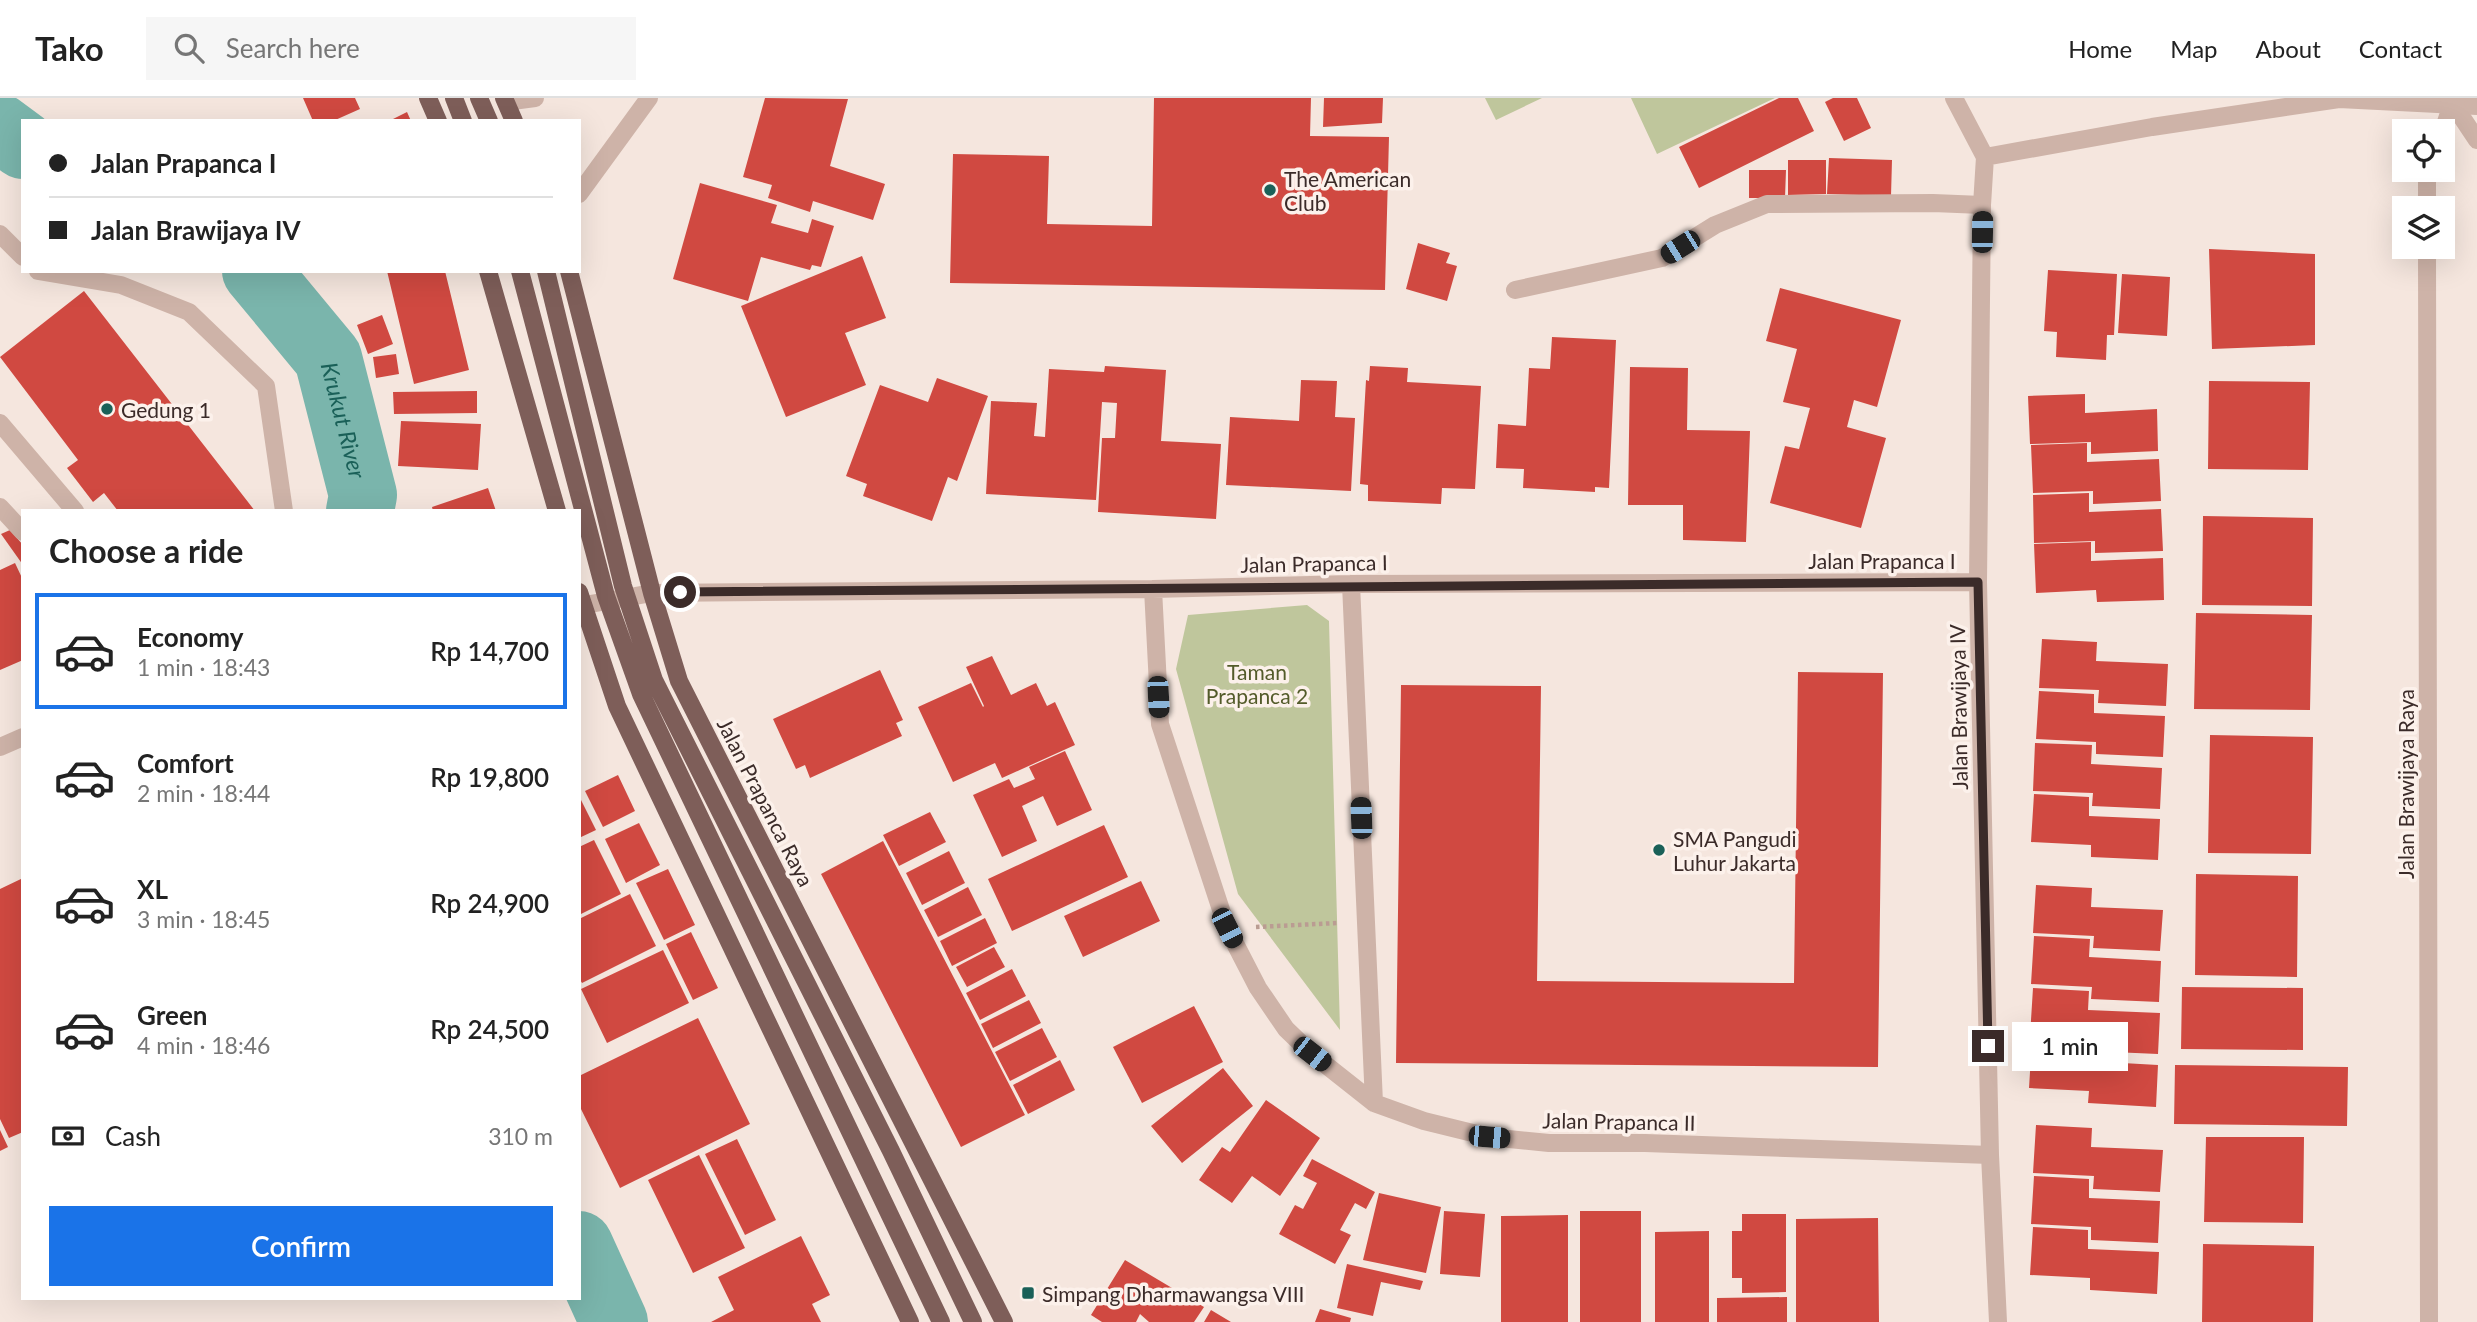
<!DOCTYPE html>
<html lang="en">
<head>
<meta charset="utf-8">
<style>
	:root { --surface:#fff; --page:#f6f6f6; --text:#222; --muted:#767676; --line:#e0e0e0; --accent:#1a73e8 }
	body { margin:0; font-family:Lato,sans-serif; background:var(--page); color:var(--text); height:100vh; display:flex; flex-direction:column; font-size:26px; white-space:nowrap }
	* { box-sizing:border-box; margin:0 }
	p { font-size:23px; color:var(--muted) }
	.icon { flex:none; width:38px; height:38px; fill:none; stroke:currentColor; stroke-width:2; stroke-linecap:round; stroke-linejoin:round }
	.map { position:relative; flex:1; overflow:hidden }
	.side { position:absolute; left:21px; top:411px; width:560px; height:791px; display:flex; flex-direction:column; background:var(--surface); border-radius:0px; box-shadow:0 7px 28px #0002 }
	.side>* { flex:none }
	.banner { position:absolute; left:21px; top:21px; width:560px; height:154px; border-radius:0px; box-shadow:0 7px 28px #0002; display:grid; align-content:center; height:154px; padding:0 28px; background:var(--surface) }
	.buttons { position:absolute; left:2392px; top:21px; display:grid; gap:14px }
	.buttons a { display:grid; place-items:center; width:63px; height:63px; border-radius:0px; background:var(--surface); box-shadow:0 7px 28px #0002; font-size:35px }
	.end { position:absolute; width:32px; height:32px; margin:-16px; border:9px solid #3b2b29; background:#fff; box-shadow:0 0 0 4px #fff }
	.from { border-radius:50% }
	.bubble { position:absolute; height:49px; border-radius:0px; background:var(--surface); box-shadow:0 7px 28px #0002; font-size:23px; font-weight:600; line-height:49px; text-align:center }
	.car { position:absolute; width:21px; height:42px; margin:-21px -10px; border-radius:9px; box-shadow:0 0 5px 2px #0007; background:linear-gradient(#222 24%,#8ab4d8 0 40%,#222 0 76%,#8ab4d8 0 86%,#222 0) }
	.banner b { display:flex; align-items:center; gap:24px; height:66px; font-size:26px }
	.banner b+b { border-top:2px solid var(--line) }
	.banner i { width:18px; height:18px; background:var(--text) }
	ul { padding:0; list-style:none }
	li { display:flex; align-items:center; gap:21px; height:116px; margin:0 14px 10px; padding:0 14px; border:4px solid transparent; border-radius:0px }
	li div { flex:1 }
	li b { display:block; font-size:26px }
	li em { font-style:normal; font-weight:600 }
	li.active { border-color:var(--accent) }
	li>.icon { width:63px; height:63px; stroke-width:1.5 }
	h2 { padding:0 28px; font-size:32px; line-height:84px }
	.pay { display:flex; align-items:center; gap:18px; height:77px; padding:0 28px; font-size:26px }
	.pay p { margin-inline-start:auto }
	.action { display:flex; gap:14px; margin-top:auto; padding:14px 28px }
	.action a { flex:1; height:80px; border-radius:0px; background:var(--accent); color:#fff; font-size:28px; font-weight:600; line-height:80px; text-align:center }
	header { display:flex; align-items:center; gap:42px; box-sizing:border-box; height:98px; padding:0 35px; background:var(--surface); border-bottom:2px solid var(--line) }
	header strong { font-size:33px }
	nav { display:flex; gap:38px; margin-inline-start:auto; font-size:24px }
	.search { width:490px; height:63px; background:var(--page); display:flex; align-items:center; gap:18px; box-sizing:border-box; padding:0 24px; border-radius:0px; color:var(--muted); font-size:26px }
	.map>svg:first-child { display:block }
	.green { fill:#bfc69c }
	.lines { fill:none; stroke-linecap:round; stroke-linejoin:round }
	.river { stroke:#7ab5ac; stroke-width:68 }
	.building { fill:#d04941 }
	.path { stroke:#ba9c92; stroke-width:4.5; stroke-dasharray:3.5 3.5; stroke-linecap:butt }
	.service { stroke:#ceb3a8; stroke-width:18 }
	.minor { stroke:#ceb3a8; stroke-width:18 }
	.tertiary { stroke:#ceb3a8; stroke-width:18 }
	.primary { stroke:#7e5e59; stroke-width:18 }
	.primary-bridge { stroke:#7e5e59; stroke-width:18 }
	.route { stroke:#3b2b29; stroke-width:9 }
	.poi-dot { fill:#1a6058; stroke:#fcf1eb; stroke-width:2.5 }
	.labels { text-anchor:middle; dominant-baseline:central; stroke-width:7; stroke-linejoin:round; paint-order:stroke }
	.poi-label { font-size:21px; fill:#3b2b29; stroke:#fcf1eb; text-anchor:start }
	.street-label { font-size:21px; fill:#3b2b29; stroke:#fcf1eb }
	.park-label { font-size:21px; fill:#535b2a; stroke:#fcf1eb }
	.water-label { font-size:23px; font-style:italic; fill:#1a6058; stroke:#fcf1eb }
</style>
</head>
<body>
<header>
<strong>Tako</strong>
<div class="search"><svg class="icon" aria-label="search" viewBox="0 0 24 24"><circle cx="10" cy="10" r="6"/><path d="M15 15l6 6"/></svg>Search here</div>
<nav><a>Home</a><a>Map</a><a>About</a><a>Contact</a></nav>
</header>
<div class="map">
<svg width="2477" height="1224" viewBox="0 0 2477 1224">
	<rect width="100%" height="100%" fill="#f5e6de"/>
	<!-- green -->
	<path class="green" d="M1485,0H1542L1496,22Z
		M1631,0H1775L1657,56Z
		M1307,507L1329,523L1340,932L1238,796L1176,571L1188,517Z"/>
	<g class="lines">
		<!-- river -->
		<g class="river">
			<path d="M0,30L23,47"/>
			<path id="s1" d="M256,173L328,260L363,397L360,413"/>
			<path d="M579,1147L614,1224"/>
		</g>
	</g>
	<!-- building -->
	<path class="building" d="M303,0H355L360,11L333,23H313Z
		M765,0L848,1L830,68L885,86L873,122L813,103L810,114L768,100L772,87L743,79Z
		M1154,0H1311L1310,38L1389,39L1385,192L950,185L953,56L1049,58L1047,126L1152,128Z
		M1324,0H1383L1382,25L1323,29Z
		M1779,0H1798L1814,33L1699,90L1679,49Z
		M1833,0H1857L1871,30L1844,43L1825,4Z
		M407,14L411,23H389Z
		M1829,60L1892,62L1891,98L1827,96Z
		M1788,62H1826V96L1788,97Z
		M1749,72H1786L1785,100H1749Z
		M700,85L777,107L771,125L808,135L812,121L834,128L821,169L812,167L810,172L761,159L748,203L673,181Z
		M1418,145L1450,155L1446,165L1457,168L1447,203L1406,191Z
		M2209,151L2315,156V247L2212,251Z
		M862,158L886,220L845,235L866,287L786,319L741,208Z
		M2048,172L2117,176L2114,237H2107L2106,262L2056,259L2057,234L2044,233Z
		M387,173H445L469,272L414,286Z
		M2122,176L2170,179L2167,238L2118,235Z
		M1780,190L1901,222L1877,309L1854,302L1847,329L1886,340L1861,430L1770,405L1785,348L1799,351L1810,310L1783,304L1797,251L1766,243Z
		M84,193L255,413H118L104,395L93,404L67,370L78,362L0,259Z
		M382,217L393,246L368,256L357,227Z
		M1552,239L1616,242L1609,390L1595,389V394L1523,390L1524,371L1496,370L1498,326L1526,328L1529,270L1550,271Z
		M396,256L399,276L376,280L373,259Z
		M1105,268L1166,272L1161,343L1221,346L1216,421L1098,414L1102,340H1115L1117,305L1102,304L1096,402L986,396L991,303L1037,305L1034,338L1045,339L1049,271L1104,274Z
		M1370,268L1408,270L1407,284L1481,288L1475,391L1442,390L1441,406L1368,403V387L1360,386L1366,282L1369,283Z
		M1630,269L1688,270L1687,332L1750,333L1746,444L1683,442V407H1628Z
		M937,280L988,298L957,383L948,379L932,423L863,398L867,386L846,378L880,287L928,304Z
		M1301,282L1337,283L1335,319L1355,320L1351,393L1226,387L1230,319L1299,323Z
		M2209,283L2310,284L2308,372L2208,371Z
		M477,293V315L394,316L393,294Z
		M2085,296V315L2157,311L2158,353L2091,356V344L2030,346L2028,298Z
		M401,323L481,326L478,372L398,368Z
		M2087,345V364L2159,361L2161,403L2093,406V393L2033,395L2031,347Z
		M488,390L496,413H433L432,409Z
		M2089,395V414L2161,411L2163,453L2095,455V443L2034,445L2033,397Z
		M2203,418L2313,420L2312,508L2202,507Z
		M10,432L23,447V467L1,436Z
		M2091,444V463L2163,460L2164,502L2097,504L2096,492L2036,495L2034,446Z
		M15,465L23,482V562L0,572V472Z
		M2196,515L2312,517L2310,612L2194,611Z
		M2042,541L2097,544L2096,563L2168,566L2166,608L2098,605L2099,592L2039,590Z
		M992,558L1011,597L1036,585L1047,608L1055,604L1075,647L1002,680L995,665L953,684L918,609L971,585L983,609L984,608L966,569Z
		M880,572L903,622L896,625L902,638L810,680L805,667L796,671L773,621Z
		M1798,574L1883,575L1878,969L1396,965L1401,587L1541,588L1537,883L1794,885Z
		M2039,593L2094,596V615L2165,618L2163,659L2096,656V644L2036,641Z
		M2210,637L2313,639L2311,756L2208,755Z
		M2035,645L2092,647L2091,666L2162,670L2160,711L2092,708L2093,695L2033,693Z
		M1065,653L1092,712L1057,728L1043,698L1022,708L1037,743L1002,759L973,697L1009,681L1014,690L1035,681L1029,669Z
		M618,677L635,713L603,729L585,693Z
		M2034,696L2089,699V718L2160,721L2158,762L2091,759V747L2031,744Z
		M579,698L596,732L579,740Z
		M930,714L946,744L899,768L883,737Z
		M639,725L660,767L626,785L605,741Z
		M1104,727L1128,779L1012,833L988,781Z
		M594,742L621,796L579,817V749Z
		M883,743L1025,1017L961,1049L821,776Z
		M949,753L965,785L922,807L906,775Z
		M668,771L695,827L664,842L636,785Z
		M2196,776L2298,778L2297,879L2195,877Z
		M23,780V1034L9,1040L0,1021V791Z
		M1141,783L1160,823L1083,859L1064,818Z
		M2036,787L2092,790L2091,809L2163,812L2160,853L2093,850L2094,838L2033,835Z
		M968,789L982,817L938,839L924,812Z
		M630,796L656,848L582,885L579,880V821Z
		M985,820L997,845L952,868L940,843Z
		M691,834L718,890L693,902L666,846Z
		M2034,838L2090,841L2089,859L2161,863L2159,904L2091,901L2092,889L2031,886Z
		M994,849L1005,869L967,889L956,869Z
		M663,852L689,905L607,945L581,891Z
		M1012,871L1026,898L980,922L966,895Z
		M2182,889L2303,890V952L2181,951Z
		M2033,890L2089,893L2088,912L2160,915L2158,956L2090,953L2091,941L2030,938Z
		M1029,902L1041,925L993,950L981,926Z
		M1194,908L1223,964L1142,1005L1113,949Z
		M698,920L750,1026L620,1090L579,1007V978Z
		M1042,930L1057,959L1010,983L995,954Z
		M2032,942L2088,945L2087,963L2158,967L2156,1009L2088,1005L2089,993L2029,990Z
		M1060,962L1075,992L1028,1016L1013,987Z
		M2175,967L2348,969L2347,1028L2174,1026Z
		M1223,970L1253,1008L1182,1065L1151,1028Z
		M1266,1002L1320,1040L1280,1098L1252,1078L1232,1105L1199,1082L1222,1049L1230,1054Z
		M2036,1027L2092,1030L2091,1049L2163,1052L2160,1094L2093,1091L2094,1078L2033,1075Z
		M0,1032L8,1049L0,1053Z
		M2206,1039H2304L2303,1125L2204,1124Z
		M737,1041L776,1122L745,1137L705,1056Z
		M699,1057L745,1150L693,1175L648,1082Z
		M1312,1061L1375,1094L1366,1111L1355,1105L1340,1132L1351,1137L1335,1166L1279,1136L1295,1107L1303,1111L1317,1085L1303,1078Z
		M2034,1078L2089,1081V1100L2160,1103L2158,1145L2091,1142V1129L2031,1126Z
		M1379,1095L1441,1109L1426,1175L1363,1162Z
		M1444,1113L1485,1116L1480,1179L1440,1176Z
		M1580,1113H1641V1224H1580Z
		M1742,1116H1786V1194L1742,1195V1180H1732V1133H1742Z
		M1568,1117V1224H1501V1118Z
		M1878,1120L1879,1224H1796V1121Z
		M2033,1129L2088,1132V1151L2159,1154L2157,1196L2090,1192V1180L2030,1177Z
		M1709,1133V1224H1655V1134Z
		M801,1138L830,1197L812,1206L821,1224H711L734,1212L718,1179Z
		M2203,1146L2314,1148L2313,1224H2202Z
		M1125,1162L1204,1209L1194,1224H1149L1140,1216L1136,1224H1102L1091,1217Z
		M1347,1166L1423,1183L1420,1192L1381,1184L1373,1218L1337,1210Z
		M1787,1199V1224H1717V1200Z
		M1320,1211L1351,1220L1350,1224H1315Z
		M1211,1212L1231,1224H1204Z"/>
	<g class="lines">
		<!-- path -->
		<path class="path" d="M1256,829L1338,825"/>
		<!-- service -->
		<path class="service" d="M0,136L23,159
			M38,173L121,187L189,214L266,288L284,413
			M1515,192L1662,160L1715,127L1767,106L1933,105L1982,107
			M0,325L75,413"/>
		<!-- minor -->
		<path class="minor" d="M1954,0L1985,59L1982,107L1978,484L1990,1057L1998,1224
			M506,4L535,0
			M1985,59L2152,29L2339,1L2477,8
			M579,96L649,0
			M0,409L23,434
			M1351,486L1374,1005
			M1153,491L1160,626L1227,830L1258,890L1286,931L1312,956L1374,1005L1424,1023L1489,1039L1549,1045H1645L1990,1057
			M652,495L1153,491L1351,486L1978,484"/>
		<!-- tertiary -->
		<path class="tertiary" d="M2449,0L2477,42
			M2443,33L2452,6L2457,1
			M2427,110V80L2429,72
			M2427,149L2429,1224
			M579,508L652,495
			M0,649L23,639"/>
		<!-- primary -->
		<path class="primary" d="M428,0L438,23
			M454,0L463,23
			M479,0L489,23
			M504,0L514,23
			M488,173L557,413
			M569,173L652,495L679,583L1004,1224
			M579,494L617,608L910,1224"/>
		<!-- primary-bridge -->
		<path class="primary-bridge" d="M520,173L606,498L641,596L941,1224
			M546,173L623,488L654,582L891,1053L973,1224"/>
	</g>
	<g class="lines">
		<!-- route -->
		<path class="route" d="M680,494C1112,489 1545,484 1978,484L1988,948"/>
	</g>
	<!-- markers -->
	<g class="poi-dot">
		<circle cx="1270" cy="92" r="7"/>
		<circle cx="107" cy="311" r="7"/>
		<circle cx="1659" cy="752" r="7"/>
		<rect x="1021" y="1188" width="14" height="14" rx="3.5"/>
	</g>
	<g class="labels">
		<!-- poi labels -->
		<g class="poi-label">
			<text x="1284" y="80">The American<tspan x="1284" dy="24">Club</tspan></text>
			<text x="121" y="311">Gedung 1</text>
			<text x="1673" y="740">SMA Pangudi<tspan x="1673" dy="24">Luhur Jakarta</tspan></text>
			<text x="1042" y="1195">Simpang Dharmawangsa VIII</text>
		</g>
		<!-- street labels -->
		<g class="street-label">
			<text x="1882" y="462">Jalan Prapanca I</text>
			<text transform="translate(1314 465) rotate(-1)">Jalan Prapanca I</text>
			<text transform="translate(1958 609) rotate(-91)">Jalan Brawijaya IV</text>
			<text transform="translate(2405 686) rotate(-90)">Jalan Brawijaya Raya</text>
			<text transform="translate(766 704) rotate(63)">Jalan Prapanca Raya</text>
			<text transform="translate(1619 1023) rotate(1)">Jalan Prapanca II</text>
		</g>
		<!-- park labels -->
		<g class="park-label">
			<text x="1257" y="573">Taman<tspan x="1257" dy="24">Prapanca 2</tspan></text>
		</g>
		<!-- water labels -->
		<g class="water-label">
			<text stroke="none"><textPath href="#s1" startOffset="177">Krukut River</textPath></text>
		</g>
	</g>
</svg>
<div class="buttons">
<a><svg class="icon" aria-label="locate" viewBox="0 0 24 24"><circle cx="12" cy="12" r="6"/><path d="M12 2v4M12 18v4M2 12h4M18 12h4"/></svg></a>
<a><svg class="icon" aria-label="layers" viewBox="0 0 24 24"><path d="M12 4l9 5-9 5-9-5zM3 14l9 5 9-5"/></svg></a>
</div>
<i class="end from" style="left:680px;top:494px"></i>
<i class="end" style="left:1988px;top:948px"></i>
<div class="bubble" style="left:2012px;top:924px;width:116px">1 min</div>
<i class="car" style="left:1982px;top:134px;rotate:1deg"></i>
<i class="car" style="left:1680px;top:149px;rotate:238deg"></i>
<i class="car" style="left:1158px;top:599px;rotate:177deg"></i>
<i class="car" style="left:1361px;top:720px;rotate:358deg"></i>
<i class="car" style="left:1227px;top:830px;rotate:153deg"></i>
<i class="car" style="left:1312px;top:956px;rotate:128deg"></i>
<i class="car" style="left:1489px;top:1039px;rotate:95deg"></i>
<div class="banner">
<b><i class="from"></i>Jalan Prapanca I</b>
<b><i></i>Jalan Brawijaya IV</b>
</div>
<section class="side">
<h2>Choose a ride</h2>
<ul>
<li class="active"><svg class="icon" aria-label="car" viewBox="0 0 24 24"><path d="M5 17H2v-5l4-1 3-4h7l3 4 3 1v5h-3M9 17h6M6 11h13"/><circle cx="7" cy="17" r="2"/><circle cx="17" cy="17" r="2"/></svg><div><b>Economy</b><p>1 min · 18:43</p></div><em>Rp 14,700</em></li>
<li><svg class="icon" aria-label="car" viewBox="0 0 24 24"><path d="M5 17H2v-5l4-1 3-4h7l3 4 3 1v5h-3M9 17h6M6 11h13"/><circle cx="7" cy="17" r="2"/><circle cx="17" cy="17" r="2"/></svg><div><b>Comfort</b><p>2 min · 18:44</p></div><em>Rp 19,800</em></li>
<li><svg class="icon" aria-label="car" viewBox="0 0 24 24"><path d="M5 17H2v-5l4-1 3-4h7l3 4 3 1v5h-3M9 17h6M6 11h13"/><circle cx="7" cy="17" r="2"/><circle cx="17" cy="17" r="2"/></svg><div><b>XL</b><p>3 min · 18:45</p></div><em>Rp 24,900</em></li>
<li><svg class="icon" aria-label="car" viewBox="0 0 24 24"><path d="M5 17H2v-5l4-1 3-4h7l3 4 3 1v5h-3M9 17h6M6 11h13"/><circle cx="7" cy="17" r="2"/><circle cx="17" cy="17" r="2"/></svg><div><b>Green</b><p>4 min · 18:46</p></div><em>Rp 24,500</em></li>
</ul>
<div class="pay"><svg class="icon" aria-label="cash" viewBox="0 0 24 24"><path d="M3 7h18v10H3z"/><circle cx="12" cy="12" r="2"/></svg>Cash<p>310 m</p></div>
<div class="action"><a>Confirm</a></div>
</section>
</div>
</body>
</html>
